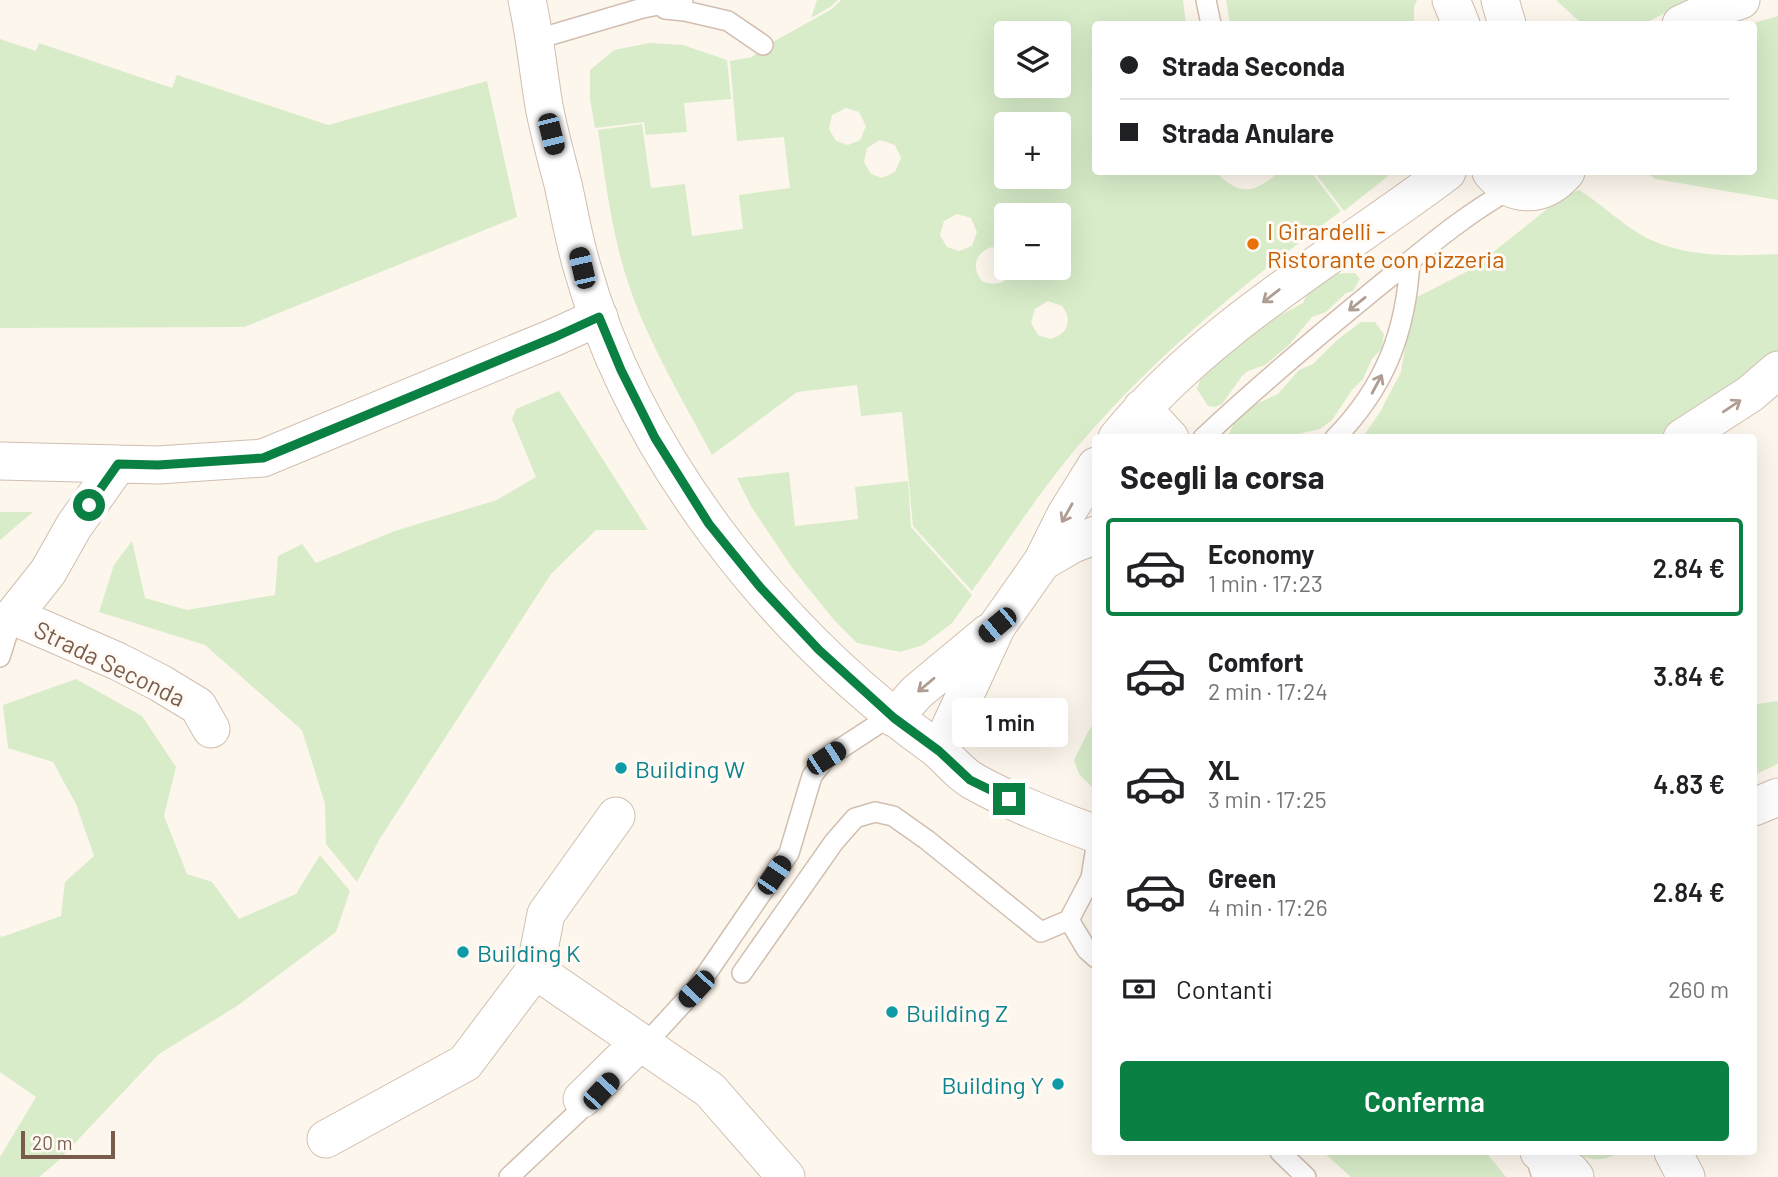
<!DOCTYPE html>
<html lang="it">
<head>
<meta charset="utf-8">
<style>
	:root { --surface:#fff; --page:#f2f2f2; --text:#202124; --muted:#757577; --line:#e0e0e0; --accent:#0b8043 }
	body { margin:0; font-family:Barlow,sans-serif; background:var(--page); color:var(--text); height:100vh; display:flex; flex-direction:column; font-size:26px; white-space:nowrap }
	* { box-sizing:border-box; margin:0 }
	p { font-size:23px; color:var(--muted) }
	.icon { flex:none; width:38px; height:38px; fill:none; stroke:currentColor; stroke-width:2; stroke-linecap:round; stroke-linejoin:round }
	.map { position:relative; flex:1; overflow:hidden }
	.panel { position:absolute; left:1092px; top:434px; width:665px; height:721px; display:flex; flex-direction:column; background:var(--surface); border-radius:7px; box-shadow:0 7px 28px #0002 }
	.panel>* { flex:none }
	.hud { position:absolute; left:1092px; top:21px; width:665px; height:154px; border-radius:7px; box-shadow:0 7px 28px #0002; display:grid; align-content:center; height:154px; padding:0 28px; background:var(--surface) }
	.tools { position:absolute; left:994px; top:21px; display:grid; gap:14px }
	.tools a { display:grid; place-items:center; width:77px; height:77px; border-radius:7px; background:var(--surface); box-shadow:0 7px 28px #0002; font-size:35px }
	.scale { position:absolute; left:21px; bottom:18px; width:94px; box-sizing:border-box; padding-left:7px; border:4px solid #7a5c4d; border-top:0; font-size:19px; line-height:24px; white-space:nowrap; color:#7a5c4d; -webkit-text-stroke:5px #fffaf3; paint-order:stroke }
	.end { position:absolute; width:32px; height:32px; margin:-16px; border:9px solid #0b8043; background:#fff; box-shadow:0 0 0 4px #fff }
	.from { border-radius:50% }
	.bubble { position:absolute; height:49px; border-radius:7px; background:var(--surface); box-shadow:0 7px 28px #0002; font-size:23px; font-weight:600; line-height:49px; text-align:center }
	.car { position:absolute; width:21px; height:42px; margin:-21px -10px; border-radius:9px; box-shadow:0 0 5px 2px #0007; background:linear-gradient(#222 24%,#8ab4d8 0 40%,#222 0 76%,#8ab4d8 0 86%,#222 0) }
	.hud b { display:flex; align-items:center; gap:24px; height:66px; font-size:26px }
	.hud b+b { border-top:2px solid var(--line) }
	.hud i { width:18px; height:18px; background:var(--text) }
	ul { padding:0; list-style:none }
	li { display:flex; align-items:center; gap:21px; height:98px; margin:0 14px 10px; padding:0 14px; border:4px solid transparent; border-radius:7px }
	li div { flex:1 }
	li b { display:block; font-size:26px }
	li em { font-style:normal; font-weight:600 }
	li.active { border-color:var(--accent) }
	li>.icon { width:63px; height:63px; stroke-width:1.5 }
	h2 { padding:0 28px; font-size:32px; line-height:84px }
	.pay { display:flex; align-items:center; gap:18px; height:77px; padding:0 28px; font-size:26px }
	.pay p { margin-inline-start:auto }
	.action { display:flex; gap:14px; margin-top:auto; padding:14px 28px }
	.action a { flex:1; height:80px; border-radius:7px; background:var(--accent); color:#fff; font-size:28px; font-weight:600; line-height:80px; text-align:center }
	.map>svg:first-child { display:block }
	.green { fill:#d8ecc9; fill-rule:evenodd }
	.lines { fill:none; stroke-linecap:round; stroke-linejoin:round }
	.lane-casing { stroke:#d1beb0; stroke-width:22 }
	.street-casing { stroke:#d1beb0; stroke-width:39 }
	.secondary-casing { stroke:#d6c0b0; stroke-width:41 }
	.lane { stroke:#fff; stroke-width:19 }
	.street { stroke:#fff; stroke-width:37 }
	.secondary { stroke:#fff; stroke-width:38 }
	.oneway { stroke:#af9d94 }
	.route { stroke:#0b8043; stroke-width:9 }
	.food-dot { fill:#e8710a; stroke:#fffaf3; stroke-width:2.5 }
	.culture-dot { fill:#0f9aa8; stroke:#fffaf3; stroke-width:2.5 }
	.labels { text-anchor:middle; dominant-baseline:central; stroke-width:6; stroke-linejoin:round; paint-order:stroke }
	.food-label { font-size:24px; fill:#c56008; stroke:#fffaf3; text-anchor:start }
	.street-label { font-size:24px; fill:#7a5c4d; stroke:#fffaf3 }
	.culture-label { font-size:24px; fill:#0d838f; stroke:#fffaf3; text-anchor:start }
</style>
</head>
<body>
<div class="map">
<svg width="1778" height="1177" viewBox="0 0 1778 1177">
	<rect width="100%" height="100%" fill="#fdf6ec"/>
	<!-- green -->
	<path class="green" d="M817,0H838L830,7L811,18Z
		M841,0H1183L1186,24H1096V172H1216C1240,197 1254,193 1279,172H1311L1341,211C1243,284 1147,362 1069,457C1034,500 1004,547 972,591L913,526L902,412L861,416L857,385L797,392L712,455C685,404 653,351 633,297C613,243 606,186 598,130L642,124L651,188L685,184L692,236L743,229L739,195L790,188L784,137L737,141L730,61L752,57L764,47L832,9ZM1006,33H1059V86H1006ZM846,108L859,112L866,126L860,140L848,145L836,141L829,129L832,115ZM1006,124H1059V177H1006ZM880,140L895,145L901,158L895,172L882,178L871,174L864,162L867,148ZM957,214L971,218L977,232L972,246L959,251L947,247L940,235L944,221ZM1006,215H1059V268H1012C1009,283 996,287 982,281C971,268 975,252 992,247L1006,252ZM1048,301L1062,306C1073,320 1068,335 1050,339L1038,335L1031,323L1035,309Z
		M1226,0H1417L1414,7V24H1230Z
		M1556,0H1691L1643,24H1582Z
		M1778,16V200L1656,179L1645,172H1754V24H1750Z
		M0,39L36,51L39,43L172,88L177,75L328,125L487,81L517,217L244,327L0,328Z
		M650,43L683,45L727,60L731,99L684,103L687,132L646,135L644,122L595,128L590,99V70L614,50Z
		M1314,172H1393L1344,211Z
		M1579,190C1602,204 1621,224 1645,237C1685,258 1734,256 1778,254V359L1723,401L1660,437L1362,438L1380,412L1401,372L1413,299L1472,269L1561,198Z
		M1355,273L1360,279L1353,291L1346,293L1326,312L1312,317L1289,345L1265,365L1248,371L1242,376L1222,404L1215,407L1208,406L1197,389L1202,375L1260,326L1303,303L1313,281L1325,274Z
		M1361,322H1375L1384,334L1382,348L1372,359L1363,379L1352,390L1332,420L1320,429L1298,434L1294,437L1227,438L1236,419L1250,407L1278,394L1299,370L1313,364L1336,341Z
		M559,391L648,530H596L551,574L379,840L357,882L326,844L325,804L302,730L205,645L99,612L114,565L132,541L145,598L187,610L275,595L278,556L302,544L316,563L395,531L497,500L536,477L512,419L516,409Z
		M789,472L795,526L858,519L855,487L908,481L911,527L972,595L952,623L923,645L900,652L857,643L834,620L793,569L752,508L737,478Z
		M0,512H33L0,540Z
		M76,679L142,716L176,767L164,816L187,874L212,882L239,919L296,894L320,855L350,891L336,932L237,1006L159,1054L58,1161L39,1177H0V1157L36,1097L0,1072V935L2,937L61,916L65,882L94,856L76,804L53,762L8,748L3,705Z
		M1754,685L1757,704L1778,701V764L1754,775Z
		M1095,722V790L1079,774L1074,760L1089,730Z
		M1323,1152H1486L1506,1177H1351Z
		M1571,1152H1620C1603,1163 1589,1160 1571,1152Z"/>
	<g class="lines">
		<defs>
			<path id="lane" d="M1206,0L1211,24
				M665,9L685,11L728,21L763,45
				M535,34L551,35L643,8L683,0
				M1203,438C1263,381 1326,329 1390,277C1430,245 1466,214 1511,189
				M1335,438C1385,387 1406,332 1410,261
				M0,657L13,616H5
				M1069,920L1087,950L1096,958
				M742,973L834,842L855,818L875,812L893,816L927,840L1041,932L1069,920L1091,878L1096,847
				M640,1050L696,989L789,853L812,776L826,758L892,715
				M1280,1152L1306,1177
				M509,1177L592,1099"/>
			<path id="street" d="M527,0C535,35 538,70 544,106C549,132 556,158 563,184C569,211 574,240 582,267C635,456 775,632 933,746C947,756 958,773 973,781C1012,803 1054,819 1096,834
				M1451,0L1461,24
				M1500,0L1507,24
				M1681,24L1711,10L1741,0
				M1491,172C1513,199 1543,198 1566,172
				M1142,408L1170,438
				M1117,438C1208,327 1334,257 1447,172
				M1682,438L1750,394L1778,370
				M0,461L118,464
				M1042,562L1073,544L1096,535
				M894,718L917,692L988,633
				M211,729L198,706L160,683L117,661L13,616L48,572L74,526L118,464L158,465L263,458L555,337L599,317
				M939,751L997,626L1042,562L1066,514L1096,466
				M1754,807L1778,797
				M535,970L546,914L616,816
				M582,1099L640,1042
				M326,1139L465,1063L535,970L710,1090L786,1177
				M1539,1152L1571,1172L1575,1177
				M1673,1152L1686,1177"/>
			<path id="secondary" d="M1546,1158L1552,1177"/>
		</defs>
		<!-- lane casing -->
		<use href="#lane" class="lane-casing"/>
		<!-- street casing -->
		<use href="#street" class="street-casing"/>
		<!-- secondary casing -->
		<use href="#secondary" class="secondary-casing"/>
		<!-- lane -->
		<use href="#lane" class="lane"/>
		<!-- street -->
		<use href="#street" class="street"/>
		<!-- secondary -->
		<use href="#secondary" class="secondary"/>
	</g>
	<!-- one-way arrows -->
	<defs><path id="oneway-shaft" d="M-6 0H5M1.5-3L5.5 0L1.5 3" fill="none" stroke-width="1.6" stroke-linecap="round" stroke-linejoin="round" transform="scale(1.75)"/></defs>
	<g class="oneway">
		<use href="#oneway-shaft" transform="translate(1271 296) rotate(142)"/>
		<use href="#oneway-shaft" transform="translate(1357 304) rotate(141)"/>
		<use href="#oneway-shaft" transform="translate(1377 384) rotate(-62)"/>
		<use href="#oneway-shaft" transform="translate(1732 406) rotate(-34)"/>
		<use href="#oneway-shaft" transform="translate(1067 513) rotate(119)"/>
		<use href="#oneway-shaft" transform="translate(926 685) rotate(140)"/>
	</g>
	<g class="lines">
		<!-- route -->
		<path class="route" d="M89,505L118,464L158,465L263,458L555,337L599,317L621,370L655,438L709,524L760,587L819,650L894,718L939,751L970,780L1009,799"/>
	</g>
	<!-- markers -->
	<circle class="food-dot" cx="1253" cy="244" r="7"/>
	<g class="culture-dot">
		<circle cx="621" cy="768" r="7"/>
		<circle cx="463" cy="952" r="7"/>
		<circle cx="892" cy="1012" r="7"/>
		<circle cx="1058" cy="1084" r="7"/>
	</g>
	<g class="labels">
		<!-- food labels -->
		<g class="food-label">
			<text x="1267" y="230">I Girardelli -<tspan x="1267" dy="28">Ristorante con pizzeria</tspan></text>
		</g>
		<!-- street labels -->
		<g class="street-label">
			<text transform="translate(110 663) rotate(26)">Strada Seconda</text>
		</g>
		<!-- culture labels -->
		<g class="culture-label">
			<text x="635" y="768">Building W</text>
			<text x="477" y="952">Building K</text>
			<text x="906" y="1012">Building Z</text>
			<text x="1044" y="1084" text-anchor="end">Building Y</text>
		</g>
	</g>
</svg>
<div class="tools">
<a><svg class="icon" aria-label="layers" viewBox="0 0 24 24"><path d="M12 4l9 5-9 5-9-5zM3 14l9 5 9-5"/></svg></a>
<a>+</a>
<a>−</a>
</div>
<div class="scale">20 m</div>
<i class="end from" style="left:89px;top:505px"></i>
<i class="end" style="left:1009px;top:799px"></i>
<div class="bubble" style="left:952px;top:698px;width:116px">1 min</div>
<i class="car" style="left:551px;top:134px;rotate:166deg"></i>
<i class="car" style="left:582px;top:268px;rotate:347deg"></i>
<i class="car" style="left:997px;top:625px;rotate:230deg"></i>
<i class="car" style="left:826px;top:758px;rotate:57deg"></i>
<i class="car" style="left:774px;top:875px;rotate:34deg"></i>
<i class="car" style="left:696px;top:989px;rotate:223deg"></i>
<i class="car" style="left:601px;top:1091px;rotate:43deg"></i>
<div class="hud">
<b><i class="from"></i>Strada Seconda</b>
<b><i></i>Strada Anulare</b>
</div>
<section class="panel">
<h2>Scegli la corsa</h2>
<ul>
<li class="active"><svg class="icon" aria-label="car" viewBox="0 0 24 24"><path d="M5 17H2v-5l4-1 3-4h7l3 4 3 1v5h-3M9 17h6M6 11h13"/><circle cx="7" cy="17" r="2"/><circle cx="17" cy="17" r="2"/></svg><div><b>Economy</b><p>1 min · 17:23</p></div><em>2.84 €</em></li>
<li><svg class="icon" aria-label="car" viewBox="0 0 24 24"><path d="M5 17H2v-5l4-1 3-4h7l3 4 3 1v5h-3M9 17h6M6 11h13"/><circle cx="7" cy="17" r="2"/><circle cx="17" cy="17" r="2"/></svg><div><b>Comfort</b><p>2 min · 17:24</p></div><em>3.84 €</em></li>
<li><svg class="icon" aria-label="car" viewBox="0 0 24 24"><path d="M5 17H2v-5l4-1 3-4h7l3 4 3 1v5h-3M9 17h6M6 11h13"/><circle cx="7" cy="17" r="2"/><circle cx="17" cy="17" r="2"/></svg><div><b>XL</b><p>3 min · 17:25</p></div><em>4.83 €</em></li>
<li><svg class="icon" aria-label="car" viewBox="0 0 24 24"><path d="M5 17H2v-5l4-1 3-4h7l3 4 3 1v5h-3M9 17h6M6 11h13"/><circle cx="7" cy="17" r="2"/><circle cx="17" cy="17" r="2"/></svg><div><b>Green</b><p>4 min · 17:26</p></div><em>2.84 €</em></li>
</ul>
<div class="pay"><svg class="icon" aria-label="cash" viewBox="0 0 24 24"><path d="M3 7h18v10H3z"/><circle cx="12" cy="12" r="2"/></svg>Contanti<p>260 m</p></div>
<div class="action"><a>Conferma</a></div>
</section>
</div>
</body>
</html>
